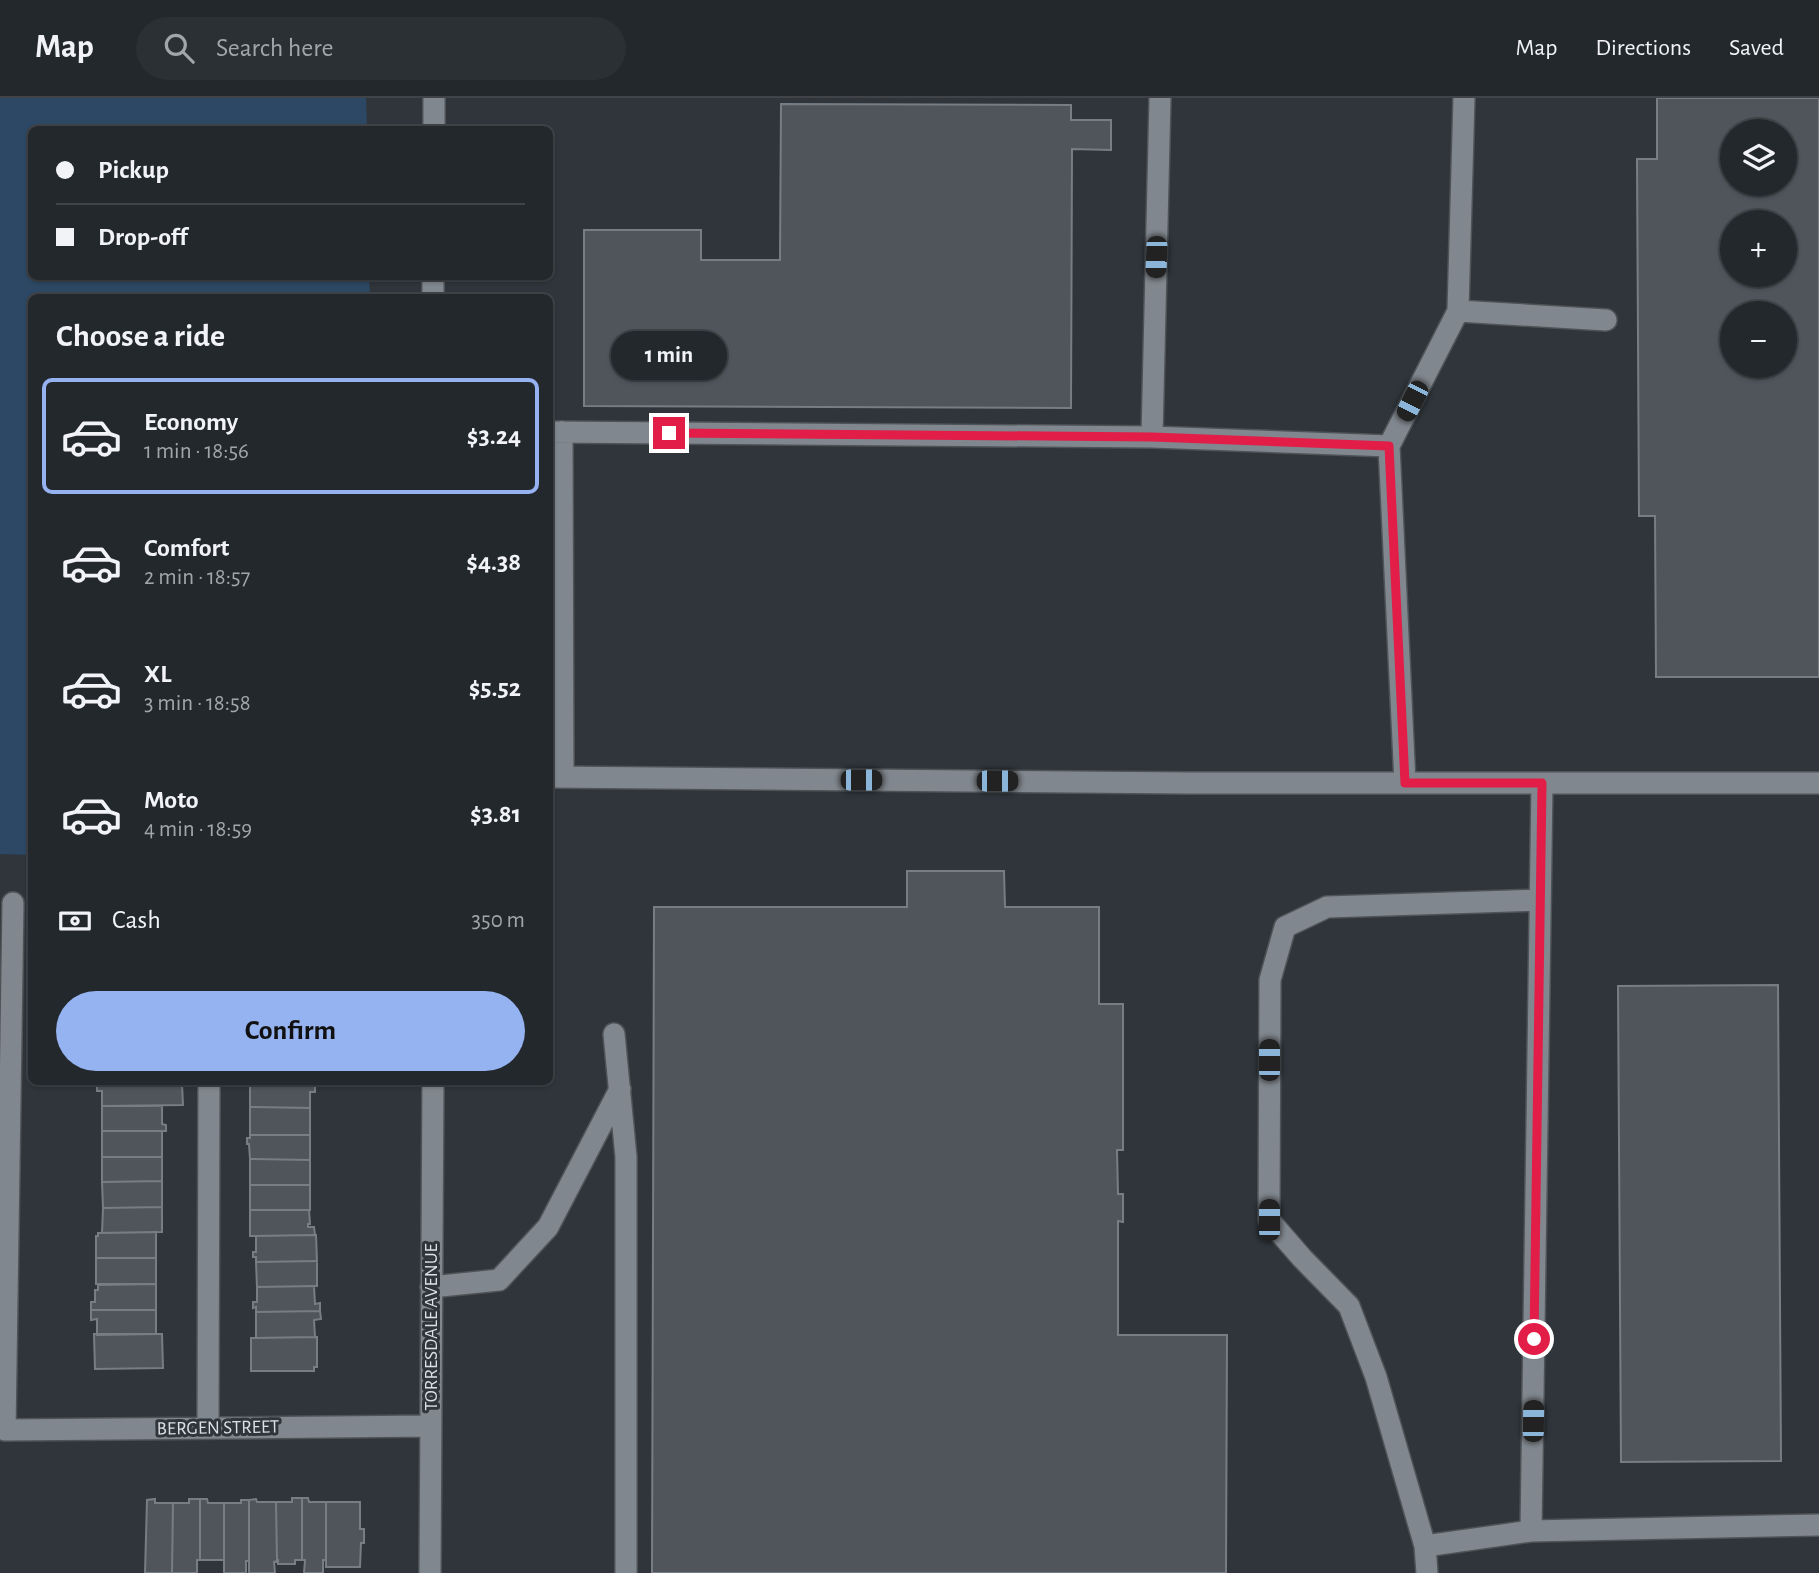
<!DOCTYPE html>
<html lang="en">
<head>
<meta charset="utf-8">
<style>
	:root { --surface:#23282c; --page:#2b3034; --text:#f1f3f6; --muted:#a3a6a9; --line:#404448; --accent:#95b2f1 }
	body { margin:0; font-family:"Alegreya Sans",sans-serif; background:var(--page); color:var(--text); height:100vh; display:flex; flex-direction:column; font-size:26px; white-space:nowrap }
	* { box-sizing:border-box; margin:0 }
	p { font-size:23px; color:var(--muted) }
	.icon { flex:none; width:38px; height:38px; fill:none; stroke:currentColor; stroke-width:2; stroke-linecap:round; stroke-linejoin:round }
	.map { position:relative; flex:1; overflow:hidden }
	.panel { position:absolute; left:28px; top:196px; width:525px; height:791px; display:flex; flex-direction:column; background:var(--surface); border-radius:10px; box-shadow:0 2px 5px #0004,0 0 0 2px var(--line) }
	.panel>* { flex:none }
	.top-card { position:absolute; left:28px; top:28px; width:525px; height:154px; border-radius:10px; box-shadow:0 2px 5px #0004,0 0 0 2px var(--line); display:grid; align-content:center; height:154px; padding:0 28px; background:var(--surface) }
	.buttons { position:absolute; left:1720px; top:21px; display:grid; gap:14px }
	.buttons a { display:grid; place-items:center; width:77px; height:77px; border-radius:50%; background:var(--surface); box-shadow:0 2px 5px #0004,0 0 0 2px var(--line); font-size:35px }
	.end { position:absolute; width:32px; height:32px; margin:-16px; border:9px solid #e11d48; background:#fff; box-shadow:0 0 0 4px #fff }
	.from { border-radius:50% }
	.bubble { position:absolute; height:49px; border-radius:24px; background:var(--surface); box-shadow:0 2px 5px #0004,0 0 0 2px var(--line); font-size:23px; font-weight:600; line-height:49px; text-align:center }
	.car { position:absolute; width:21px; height:42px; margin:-21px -10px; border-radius:9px; box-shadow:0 0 5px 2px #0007; background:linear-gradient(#222 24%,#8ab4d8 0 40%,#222 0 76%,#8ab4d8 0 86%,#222 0) }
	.top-card b { display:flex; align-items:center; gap:24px; height:66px; font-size:26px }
	.top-card b+b { border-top:2px solid var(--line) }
	.top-card i { width:18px; height:18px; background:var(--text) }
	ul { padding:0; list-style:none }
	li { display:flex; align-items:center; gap:21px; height:116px; margin:0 14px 10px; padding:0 14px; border:4px solid transparent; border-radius:10px }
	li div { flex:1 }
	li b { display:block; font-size:26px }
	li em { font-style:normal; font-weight:600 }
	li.selected { border-color:var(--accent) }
	li>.icon { width:63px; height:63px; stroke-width:1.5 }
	h2 { padding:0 28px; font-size:32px; line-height:84px }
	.pay { display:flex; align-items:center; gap:18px; height:77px; padding:0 28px; font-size:26px }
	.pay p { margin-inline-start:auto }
	.action { display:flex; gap:14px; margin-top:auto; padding:14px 28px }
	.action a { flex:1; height:80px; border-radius:42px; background:var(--accent); color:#111; font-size:28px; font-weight:600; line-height:80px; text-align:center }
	header { display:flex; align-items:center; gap:42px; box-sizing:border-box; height:98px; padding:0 35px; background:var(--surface); border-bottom:2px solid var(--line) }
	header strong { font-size:33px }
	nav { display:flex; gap:38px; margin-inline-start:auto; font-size:24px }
	.search { width:490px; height:63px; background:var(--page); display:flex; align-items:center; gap:18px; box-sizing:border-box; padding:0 24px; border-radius:38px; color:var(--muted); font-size:26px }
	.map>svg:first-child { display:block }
	.green { fill:#2c4864 }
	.building { fill:#4f555b; stroke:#777d84; stroke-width:2; fill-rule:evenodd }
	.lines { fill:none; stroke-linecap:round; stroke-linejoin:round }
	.minor-casing { stroke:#4e5358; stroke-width:24 }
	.minor { stroke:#81878e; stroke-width:21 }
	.route { stroke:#e11d48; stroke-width:9 }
	.labels { text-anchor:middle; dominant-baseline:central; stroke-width:6; stroke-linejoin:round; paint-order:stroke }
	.street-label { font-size:19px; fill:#dcdfe3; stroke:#2f353b }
</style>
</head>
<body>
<header>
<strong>Map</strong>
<div class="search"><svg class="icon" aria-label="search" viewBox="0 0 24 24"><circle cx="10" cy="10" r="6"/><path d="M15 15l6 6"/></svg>Search here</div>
<nav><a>Map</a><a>Directions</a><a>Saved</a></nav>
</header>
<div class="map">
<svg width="1819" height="1475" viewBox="0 0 1819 1475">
	<rect width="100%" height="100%" fill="#2f353b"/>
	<!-- green -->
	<path class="green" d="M0,0H366L367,31L32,32V178L369,179L370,199L32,200L31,757L0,756Z"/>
	<!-- building -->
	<path class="building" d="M1657,0H1819V579H1656L1655,418H1639L1637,61H1657ZM1732,33H1785V86H1732ZM1732,124H1785V177H1732ZM1732,215H1785V268H1732Z
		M781,6L1071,7V22H1111V52L1072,51L1071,310L584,308V132H701V162H780Z
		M907,773H1004L1005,809H1099V906H1123V1052H1117L1118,1096H1123V1124L1118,1123V1237H1227L1226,1475H652L654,809H907Z
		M1778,887L1781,1363L1621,1364L1618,888Z
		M97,984H163V987L182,986L183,1007L102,1008V993H97Z
		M256,984H316V986H256Z
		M250,986H315V994H310V1010L250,1009Z
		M102,1008H162V1026L166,1027V1033H102Z
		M250,1009L310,1010V1037H250Z
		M102,1033H162V1059H102Z
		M250,1037H310V1062L250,1061L249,1046H247V1040H250Z
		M102,1059H162V1083L102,1084Z
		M250,1061L310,1062V1087H250Z
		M162,1083V1109L103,1110L102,1084Z
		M250,1087H310V1112H250Z
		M162,1109V1134L102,1135L103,1110Z
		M250,1112H309L310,1126H308V1129H314L315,1137L250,1138Z
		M156,1134V1160H96V1138H98V1135Z
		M316,1137L317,1163L256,1164V1159H253V1154H256V1138Z
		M96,1160H156V1186H96Z
		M317,1163V1188L257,1189L256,1164Z
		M156,1186V1212H91V1204H95V1192H98V1187Z
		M314,1188L315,1206L320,1205V1213L256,1214V1209L253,1210V1204H257V1189Z
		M91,1212H156V1236L97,1237V1221L91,1222Z
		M320,1213L321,1221L314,1222L315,1239L256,1240V1214Z
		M94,1236H162L163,1270L95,1271Z
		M315,1239H317V1269H314V1273H251V1240Z
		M292,1400H302V1462H295V1466H278V1462H277L276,1404H292Z
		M302,1400H308L309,1404H326V1462H323V1475H304L305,1462H302Z
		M155,1401V1405H173L172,1475H145L147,1402Z
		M189,1401H200V1462H197V1475H172L173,1405H189Z
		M200,1401H207L208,1405H224V1462H200Z
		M256,1401L257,1404H276L277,1463L274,1464L275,1475H249V1402Z
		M241,1402H249V1463H246V1475H224V1405H241Z
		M326,1404H360V1431H364V1445H361L360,1469H326Z"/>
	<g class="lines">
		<defs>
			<path id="minor" d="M434,32V0
				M433,200V178
				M1458,213L1606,222
				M550,334L1152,339L1389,348L1405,685
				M562,334L563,679
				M1152,339L1160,0
				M1389,348L1458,213L1464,0
				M550,679L1187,685H1819
				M1542,685L1531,1433L1819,1427
				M13,805L5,1332L431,1328
				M614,936L626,1059V1475
				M431,1189L499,1182L548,1129L620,991
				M208,1330L209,984
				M1425,1448L1376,1279L1349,1208L1302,1160L1269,1122L1270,882L1285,829L1327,809L1540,802
				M430,1475L433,984
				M1427,1475L1425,1448L1531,1433"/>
		</defs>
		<!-- minor casing -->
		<use href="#minor" class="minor-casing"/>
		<!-- minor -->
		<use href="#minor" class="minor"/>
	</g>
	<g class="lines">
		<!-- route -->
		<path class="route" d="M669,335L1152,339L1389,348L1405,685H1542L1534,1241"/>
	</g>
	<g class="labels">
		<!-- street labels -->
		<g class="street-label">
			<text transform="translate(431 1229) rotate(-90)">TORRESDALE AVENUE</text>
			<text transform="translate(218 1330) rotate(-1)">BERGEN STREET</text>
		</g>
	</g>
</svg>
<div class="buttons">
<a><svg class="icon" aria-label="layers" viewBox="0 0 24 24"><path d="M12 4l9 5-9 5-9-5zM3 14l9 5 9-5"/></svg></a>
<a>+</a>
<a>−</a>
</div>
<i class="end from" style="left:1534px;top:1241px"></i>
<i class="end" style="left:669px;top:335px"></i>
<div class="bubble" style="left:611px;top:233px;width:116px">1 min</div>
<i class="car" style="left:1156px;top:159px;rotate:182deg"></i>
<i class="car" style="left:1412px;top:303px;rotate:207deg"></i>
<i class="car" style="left:861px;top:682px;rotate:90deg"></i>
<i class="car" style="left:997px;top:683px;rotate:90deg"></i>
<i class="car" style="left:1269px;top:962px;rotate:0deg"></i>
<i class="car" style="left:1269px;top:1122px;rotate:0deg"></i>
<i class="car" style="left:1533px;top:1323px;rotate:1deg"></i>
<div class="top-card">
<b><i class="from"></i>Pickup</b>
<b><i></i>Drop-off</b>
</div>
<section class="panel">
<h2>Choose a ride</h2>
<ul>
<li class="selected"><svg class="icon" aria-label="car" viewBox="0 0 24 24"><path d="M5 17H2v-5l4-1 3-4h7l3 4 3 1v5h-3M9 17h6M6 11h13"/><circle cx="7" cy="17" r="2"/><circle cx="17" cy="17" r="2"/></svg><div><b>Economy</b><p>1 min · 18:56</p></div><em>$3.24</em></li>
<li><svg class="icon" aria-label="car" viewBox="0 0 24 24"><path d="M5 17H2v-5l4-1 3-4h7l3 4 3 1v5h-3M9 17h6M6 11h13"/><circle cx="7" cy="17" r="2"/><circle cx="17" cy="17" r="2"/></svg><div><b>Comfort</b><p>2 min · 18:57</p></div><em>$4.38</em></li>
<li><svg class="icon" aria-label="car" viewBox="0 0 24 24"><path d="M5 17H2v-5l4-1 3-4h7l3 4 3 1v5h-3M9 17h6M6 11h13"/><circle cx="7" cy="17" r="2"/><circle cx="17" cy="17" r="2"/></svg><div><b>XL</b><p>3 min · 18:58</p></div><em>$5.52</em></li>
<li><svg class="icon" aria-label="car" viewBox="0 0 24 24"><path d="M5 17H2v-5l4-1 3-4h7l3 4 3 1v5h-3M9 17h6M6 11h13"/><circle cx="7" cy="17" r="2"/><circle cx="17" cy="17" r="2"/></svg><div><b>Moto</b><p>4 min · 18:59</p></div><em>$3.81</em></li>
</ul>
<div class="pay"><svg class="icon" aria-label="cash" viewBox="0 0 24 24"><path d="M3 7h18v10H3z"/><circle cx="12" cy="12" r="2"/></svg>Cash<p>350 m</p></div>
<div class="action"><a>Confirm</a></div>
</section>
</div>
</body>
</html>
